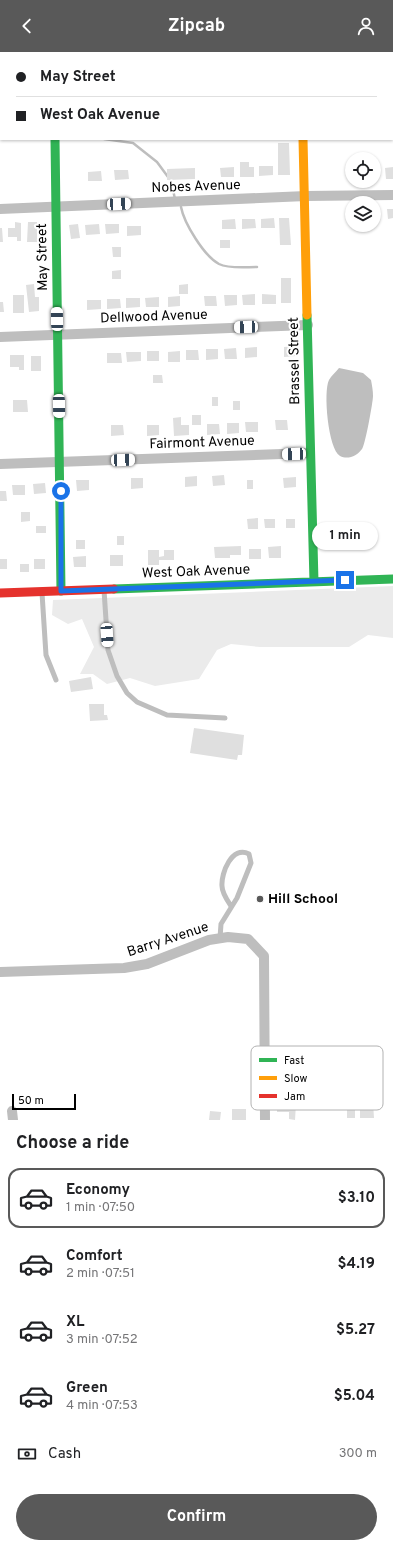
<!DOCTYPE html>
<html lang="en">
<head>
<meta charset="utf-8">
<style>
	:root { --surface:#fff; --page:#f2f2f2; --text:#202124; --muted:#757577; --line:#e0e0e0; --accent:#595959 }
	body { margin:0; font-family:Overpass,sans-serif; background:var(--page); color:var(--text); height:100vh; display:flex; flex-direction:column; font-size:15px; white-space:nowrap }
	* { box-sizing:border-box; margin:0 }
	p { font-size:13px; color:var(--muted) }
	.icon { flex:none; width:22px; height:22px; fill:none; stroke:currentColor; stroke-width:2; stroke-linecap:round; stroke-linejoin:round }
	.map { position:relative; height:1068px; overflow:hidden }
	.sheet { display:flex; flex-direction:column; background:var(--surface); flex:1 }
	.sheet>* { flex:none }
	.top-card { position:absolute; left:0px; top:0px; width:393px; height:88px; box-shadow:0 1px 3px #0004; display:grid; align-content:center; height:88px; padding:0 16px; background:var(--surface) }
	.tools { position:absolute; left:345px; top:100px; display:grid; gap:8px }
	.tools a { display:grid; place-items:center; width:36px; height:36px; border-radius:50%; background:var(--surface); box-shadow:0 1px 3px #0004; font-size:20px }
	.scale { position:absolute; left:12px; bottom:10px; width:64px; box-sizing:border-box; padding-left:4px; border:2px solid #000; border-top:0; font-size:11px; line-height:14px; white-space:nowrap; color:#000; -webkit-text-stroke:3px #fff; paint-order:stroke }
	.end { position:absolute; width:18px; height:18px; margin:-9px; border:5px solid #1a73e8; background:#fff; box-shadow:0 0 0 2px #fff }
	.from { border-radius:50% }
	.bubble { position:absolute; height:28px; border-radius:14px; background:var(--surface); box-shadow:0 1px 3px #0004; font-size:13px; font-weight:700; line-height:28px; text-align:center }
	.car { position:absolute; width:12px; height:24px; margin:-12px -6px; border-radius:5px; box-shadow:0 0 3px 1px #0007; background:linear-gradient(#fff 24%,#345 0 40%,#fff 0 76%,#345 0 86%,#fff 0) }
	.top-card b { display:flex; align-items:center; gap:14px; height:38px; font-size:15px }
	.top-card b+b { border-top:1px solid var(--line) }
	.top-card i { width:10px; height:10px; background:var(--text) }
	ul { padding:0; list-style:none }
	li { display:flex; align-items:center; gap:12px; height:60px; margin:0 8px 6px; padding:0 8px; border:2px solid transparent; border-radius:12px }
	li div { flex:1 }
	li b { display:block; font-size:15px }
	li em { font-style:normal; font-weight:700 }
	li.selected { border-color:var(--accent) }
	li>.icon { width:36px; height:36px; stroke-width:1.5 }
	h2 { padding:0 16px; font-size:18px; line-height:48px }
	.pay { display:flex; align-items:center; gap:10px; height:44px; padding:0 16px; font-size:15px }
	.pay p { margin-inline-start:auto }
	.primary-button { display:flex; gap:8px; margin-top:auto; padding:8px 16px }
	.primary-button a { flex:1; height:46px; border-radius:24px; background:var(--accent); color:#fff; font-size:16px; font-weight:700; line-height:46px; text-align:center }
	header { display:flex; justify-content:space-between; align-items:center; height:52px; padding:0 16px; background:var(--accent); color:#fff; font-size:18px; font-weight:700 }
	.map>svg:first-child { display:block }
	.green { fill:#ebebeb }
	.water { fill:#bebebe }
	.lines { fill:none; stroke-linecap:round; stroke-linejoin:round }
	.stream { stroke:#bebebe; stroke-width:2.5 }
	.building { fill:#dfdfdf }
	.lane { stroke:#bebebe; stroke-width:5 }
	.street { stroke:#bebebe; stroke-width:10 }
	.fast { stroke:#30b455; stroke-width:9 }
	.slow { stroke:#ff9f0a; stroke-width:9 }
	.jam { stroke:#e5322d; stroke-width:9 }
	.route { stroke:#1a73e8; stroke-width:5 }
	.poi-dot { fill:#595959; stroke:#fff; stroke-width:1.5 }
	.labels { text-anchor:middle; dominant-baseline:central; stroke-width:4; stroke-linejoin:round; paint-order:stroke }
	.street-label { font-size:14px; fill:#000; stroke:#fff }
	.poi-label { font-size:14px; font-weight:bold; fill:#000; stroke:#fff; text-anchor:start }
	.key { fill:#fff; stroke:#b2b2b2; stroke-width:1 }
	.key-label { font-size:11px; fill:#000 }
</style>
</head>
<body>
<header><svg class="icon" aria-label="back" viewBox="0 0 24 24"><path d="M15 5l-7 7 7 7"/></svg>Zipcab<svg class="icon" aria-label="person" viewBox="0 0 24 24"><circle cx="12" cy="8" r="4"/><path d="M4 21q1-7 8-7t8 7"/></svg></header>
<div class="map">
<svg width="393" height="1068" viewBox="0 0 393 1068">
	<rect width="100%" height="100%" fill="#fff"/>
	<!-- green -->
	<path class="green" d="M393,534V586L368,583L349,595H260L231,592L217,598L199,627L155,634L130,626L107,632L93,622H80L94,595L82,567L68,572L52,563L53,548Z"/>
	<!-- water -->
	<path class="water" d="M339,316L363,321L371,328C372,333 373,339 373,344C373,350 365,394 362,397C357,404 348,408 340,404C328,397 323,339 329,328C331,324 336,320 339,316Z"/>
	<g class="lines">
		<!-- stream -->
		<path class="stream" d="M2,0L3,1
			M104,87L133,91L157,110L171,129L175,147
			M181,155C184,171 204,204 219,212C229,217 246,215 257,215"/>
	</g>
	<!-- building -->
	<path class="building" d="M278,91H289L290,123H278Z
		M240,110H249V115H254V125H240Z
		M259,114H273V123L259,124Z
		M234,115V125H221L220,116Z
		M393,115V127H386L385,116Z
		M195,116V127L167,128V117Z
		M114,118H128L129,127L115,128Z
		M101,119L102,129H88V120Z
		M387,157H393V166L388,167Z
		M274,166L275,176H261V167Z
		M279,166H289L291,193H280Z
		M235,167L236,177H222V168Z
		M242,167H255L256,176L242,177Z
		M15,170L21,171V189H17V185H8V176H15Z
		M28,170H37V190H27Z
		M78,172L80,186L71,187L69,173Z
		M99,172L100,182L86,183L85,173Z
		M105,172H119V181L106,182Z
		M127,174H141V183L127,184Z
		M0,176H2L3,190H0Z
		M220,188H230V196H220Z
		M112,195H121V205H113Z
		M121,218V227H112V219Z
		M281,226H291V251H281Z
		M34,232L35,245H39V259L29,260L26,233Z
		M188,232V242H179V233Z
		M255,242V253H243L242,243Z
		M262,242L276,243V252H262Z
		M13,243H24V261H13Z
		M224,243H237V253L225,254Z
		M180,244V254L168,255V245Z
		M204,244H216L217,254H205Z
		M159,245V255H146L145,246Z
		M126,246H140V255L126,256Z
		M107,247H120L121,256L107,257Z
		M87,248H101V257L87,258Z
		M0,250H3L4,260H0Z
		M296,294V304L284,305V295Z
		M257,295V305L245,306V296Z
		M236,296L237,307H225L224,297Z
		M206,297H218V307L206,308Z
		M186,298H198L199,308H186Z
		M147,299H159V309H147Z
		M180,299V310H168V300Z
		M126,300H141V309L127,310Z
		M107,301H121L122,311H107Z
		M10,303H24V318H19V315H10Z
		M31,304H41V319H31Z
		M153,323H162L163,331H153Z
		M212,345H218V354H212Z
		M13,348H27L28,360H13Z
		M233,349H240V358H233Z
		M192,363H201V373H192Z
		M181,365V373H189V383L174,384L173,366Z
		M275,368H287L288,378H276Z
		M245,370H258V380H246Z
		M227,371H239V381L227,382Z
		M207,372H219L220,382L207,383Z
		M111,373H123L124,383L111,384Z
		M147,373H159V383L147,384Z
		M224,423L225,433L213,434L212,424Z
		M197,424V434L185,435V425Z
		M296,425V435L284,436L283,426Z
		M131,426H143V436L131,437Z
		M76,428H89V438L77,439Z
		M247,428H253V437H247Z
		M45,431L46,441L34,442L33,432Z
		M12,433H25V443H13Z
		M0,439H6L7,449H0Z
		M21,460H30V469L21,470Z
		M258,466V477H248L247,467Z
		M264,467H275V476H265Z
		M286,467H295V476H286Z
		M354,473V488H327L326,474Z
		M36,474H46V481H36Z
		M117,484H124V493H117Z
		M76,488H85V497H76Z
		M241,494V503H230V506H215L214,495Z
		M281,494V506H269L268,495Z
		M249,497H261V507H249Z
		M148,498H159V505L164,504V498H174V508H159V513H148Z
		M110,503H123V514H110Z
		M86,504V515H74L73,505Z
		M0,507H7V517H0Z
		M34,507H45V517H34Z
		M20,512H29V520H20Z
		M91,625L93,637L71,640L69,629Z
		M89,652H104V663H107L108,668L90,669Z
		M194,676L244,683L242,703H238L237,708L190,701Z
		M373,1050L374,1066H360V1051Z
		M277,1052H296L295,1068L289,1067V1060H277Z
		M232,1057H246V1068H232Z
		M347,1057H355V1066H347Z
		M210,1059L221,1060L220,1068H209Z"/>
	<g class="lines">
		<!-- lane -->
		<path class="lane" d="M104,538L108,598L117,624L127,641L137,650L167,663L225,666
			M42,541L46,603L56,628
			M220,886L221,872L237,846L251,811L249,802C232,793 221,821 222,834C222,841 227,848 231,854"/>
		<!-- street -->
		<path class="street" d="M301,0V1
			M0,157L306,144L393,143
			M0,285L308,273
			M0,412L310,401
			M0,920L124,916L147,912L209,888L228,885L248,887L264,904L265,1068
			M12,1059L13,1068"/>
		<!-- fast -->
		<path class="fast" d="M55,87L61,539
			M307,263L314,530
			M114,537L393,527"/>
		<!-- slow -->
		<path class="slow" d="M303,87L307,263"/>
		<!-- jam -->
		<path class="jam" d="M0,541L114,537"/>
	</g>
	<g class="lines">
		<!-- route -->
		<path class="route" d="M61,439V539L345,528"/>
	</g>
	<!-- markers -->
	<circle class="poi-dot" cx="260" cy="847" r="4"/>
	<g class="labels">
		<!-- street labels -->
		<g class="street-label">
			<text transform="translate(196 135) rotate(-2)">Nobes Avenue</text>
			<text transform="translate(43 205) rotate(-91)">May Street</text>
			<text transform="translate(154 265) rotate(-2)">Dellwood Avenue</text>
			<text transform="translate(295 309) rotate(-91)">Brassel Street</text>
			<text transform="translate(202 391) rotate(-2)">Fairmont Avenue</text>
			<text transform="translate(196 520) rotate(-2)">West Oak Avenue</text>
			<text transform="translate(168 888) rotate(-18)">Barry Avenue</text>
		</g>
		<!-- poi labels -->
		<g class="poi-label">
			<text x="268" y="847">Hill School</text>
		</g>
	</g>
	<!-- legend -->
	<rect x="251" y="994" width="132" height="64" rx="6" class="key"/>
	<rect x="259" y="1006" width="18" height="4" fill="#30b455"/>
	<rect x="259" y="1024" width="18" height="4" fill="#ff9f0a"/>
	<rect x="259" y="1042" width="18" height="4" fill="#e5322d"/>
	<g class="key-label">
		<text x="284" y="1012">Fast</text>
		<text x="284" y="1030">Slow</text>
		<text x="284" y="1048">Jam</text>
	</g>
</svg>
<div class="tools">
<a><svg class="icon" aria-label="locate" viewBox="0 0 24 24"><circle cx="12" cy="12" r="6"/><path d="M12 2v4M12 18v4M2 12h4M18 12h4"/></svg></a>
<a><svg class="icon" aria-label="layers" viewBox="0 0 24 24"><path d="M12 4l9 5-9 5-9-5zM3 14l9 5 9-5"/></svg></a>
</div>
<div class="scale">50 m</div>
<i class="end from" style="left:61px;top:439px"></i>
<i class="end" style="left:345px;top:528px"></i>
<div class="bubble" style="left:312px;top:470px;width:66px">1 min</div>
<i class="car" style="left:119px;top:152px;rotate:87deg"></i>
<i class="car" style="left:57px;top:267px;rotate:359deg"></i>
<i class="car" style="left:246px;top:275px;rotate:268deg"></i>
<i class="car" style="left:59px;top:354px;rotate:179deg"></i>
<i class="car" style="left:294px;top:402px;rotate:268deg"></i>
<i class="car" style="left:123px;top:408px;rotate:88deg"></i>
<i class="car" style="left:107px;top:583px;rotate:176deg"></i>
<div class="top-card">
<b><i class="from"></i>May Street</b>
<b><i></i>West Oak Avenue</b>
</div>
</div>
<section class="sheet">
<h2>Choose a ride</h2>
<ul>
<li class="selected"><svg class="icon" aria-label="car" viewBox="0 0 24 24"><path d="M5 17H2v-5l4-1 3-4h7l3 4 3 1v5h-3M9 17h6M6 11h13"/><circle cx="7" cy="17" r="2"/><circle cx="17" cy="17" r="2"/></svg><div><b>Economy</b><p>1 min · 07:50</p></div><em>$3.10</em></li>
<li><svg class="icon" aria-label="car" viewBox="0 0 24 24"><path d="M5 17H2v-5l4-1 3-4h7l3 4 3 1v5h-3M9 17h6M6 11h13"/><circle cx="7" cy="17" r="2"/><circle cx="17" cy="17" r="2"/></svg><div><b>Comfort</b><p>2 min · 07:51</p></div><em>$4.19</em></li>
<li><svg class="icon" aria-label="car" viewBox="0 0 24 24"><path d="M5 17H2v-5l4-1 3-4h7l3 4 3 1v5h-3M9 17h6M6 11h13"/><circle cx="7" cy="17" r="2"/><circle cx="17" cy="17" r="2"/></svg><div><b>XL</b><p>3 min · 07:52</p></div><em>$5.27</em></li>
<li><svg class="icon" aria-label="car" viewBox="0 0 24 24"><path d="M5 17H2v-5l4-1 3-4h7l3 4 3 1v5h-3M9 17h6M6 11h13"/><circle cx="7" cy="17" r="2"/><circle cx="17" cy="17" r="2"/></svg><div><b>Green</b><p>4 min · 07:53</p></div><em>$5.04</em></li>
</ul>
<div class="pay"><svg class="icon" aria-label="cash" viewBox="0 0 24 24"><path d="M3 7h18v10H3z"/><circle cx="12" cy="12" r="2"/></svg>Cash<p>300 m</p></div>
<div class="primary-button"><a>Confirm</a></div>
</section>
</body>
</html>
